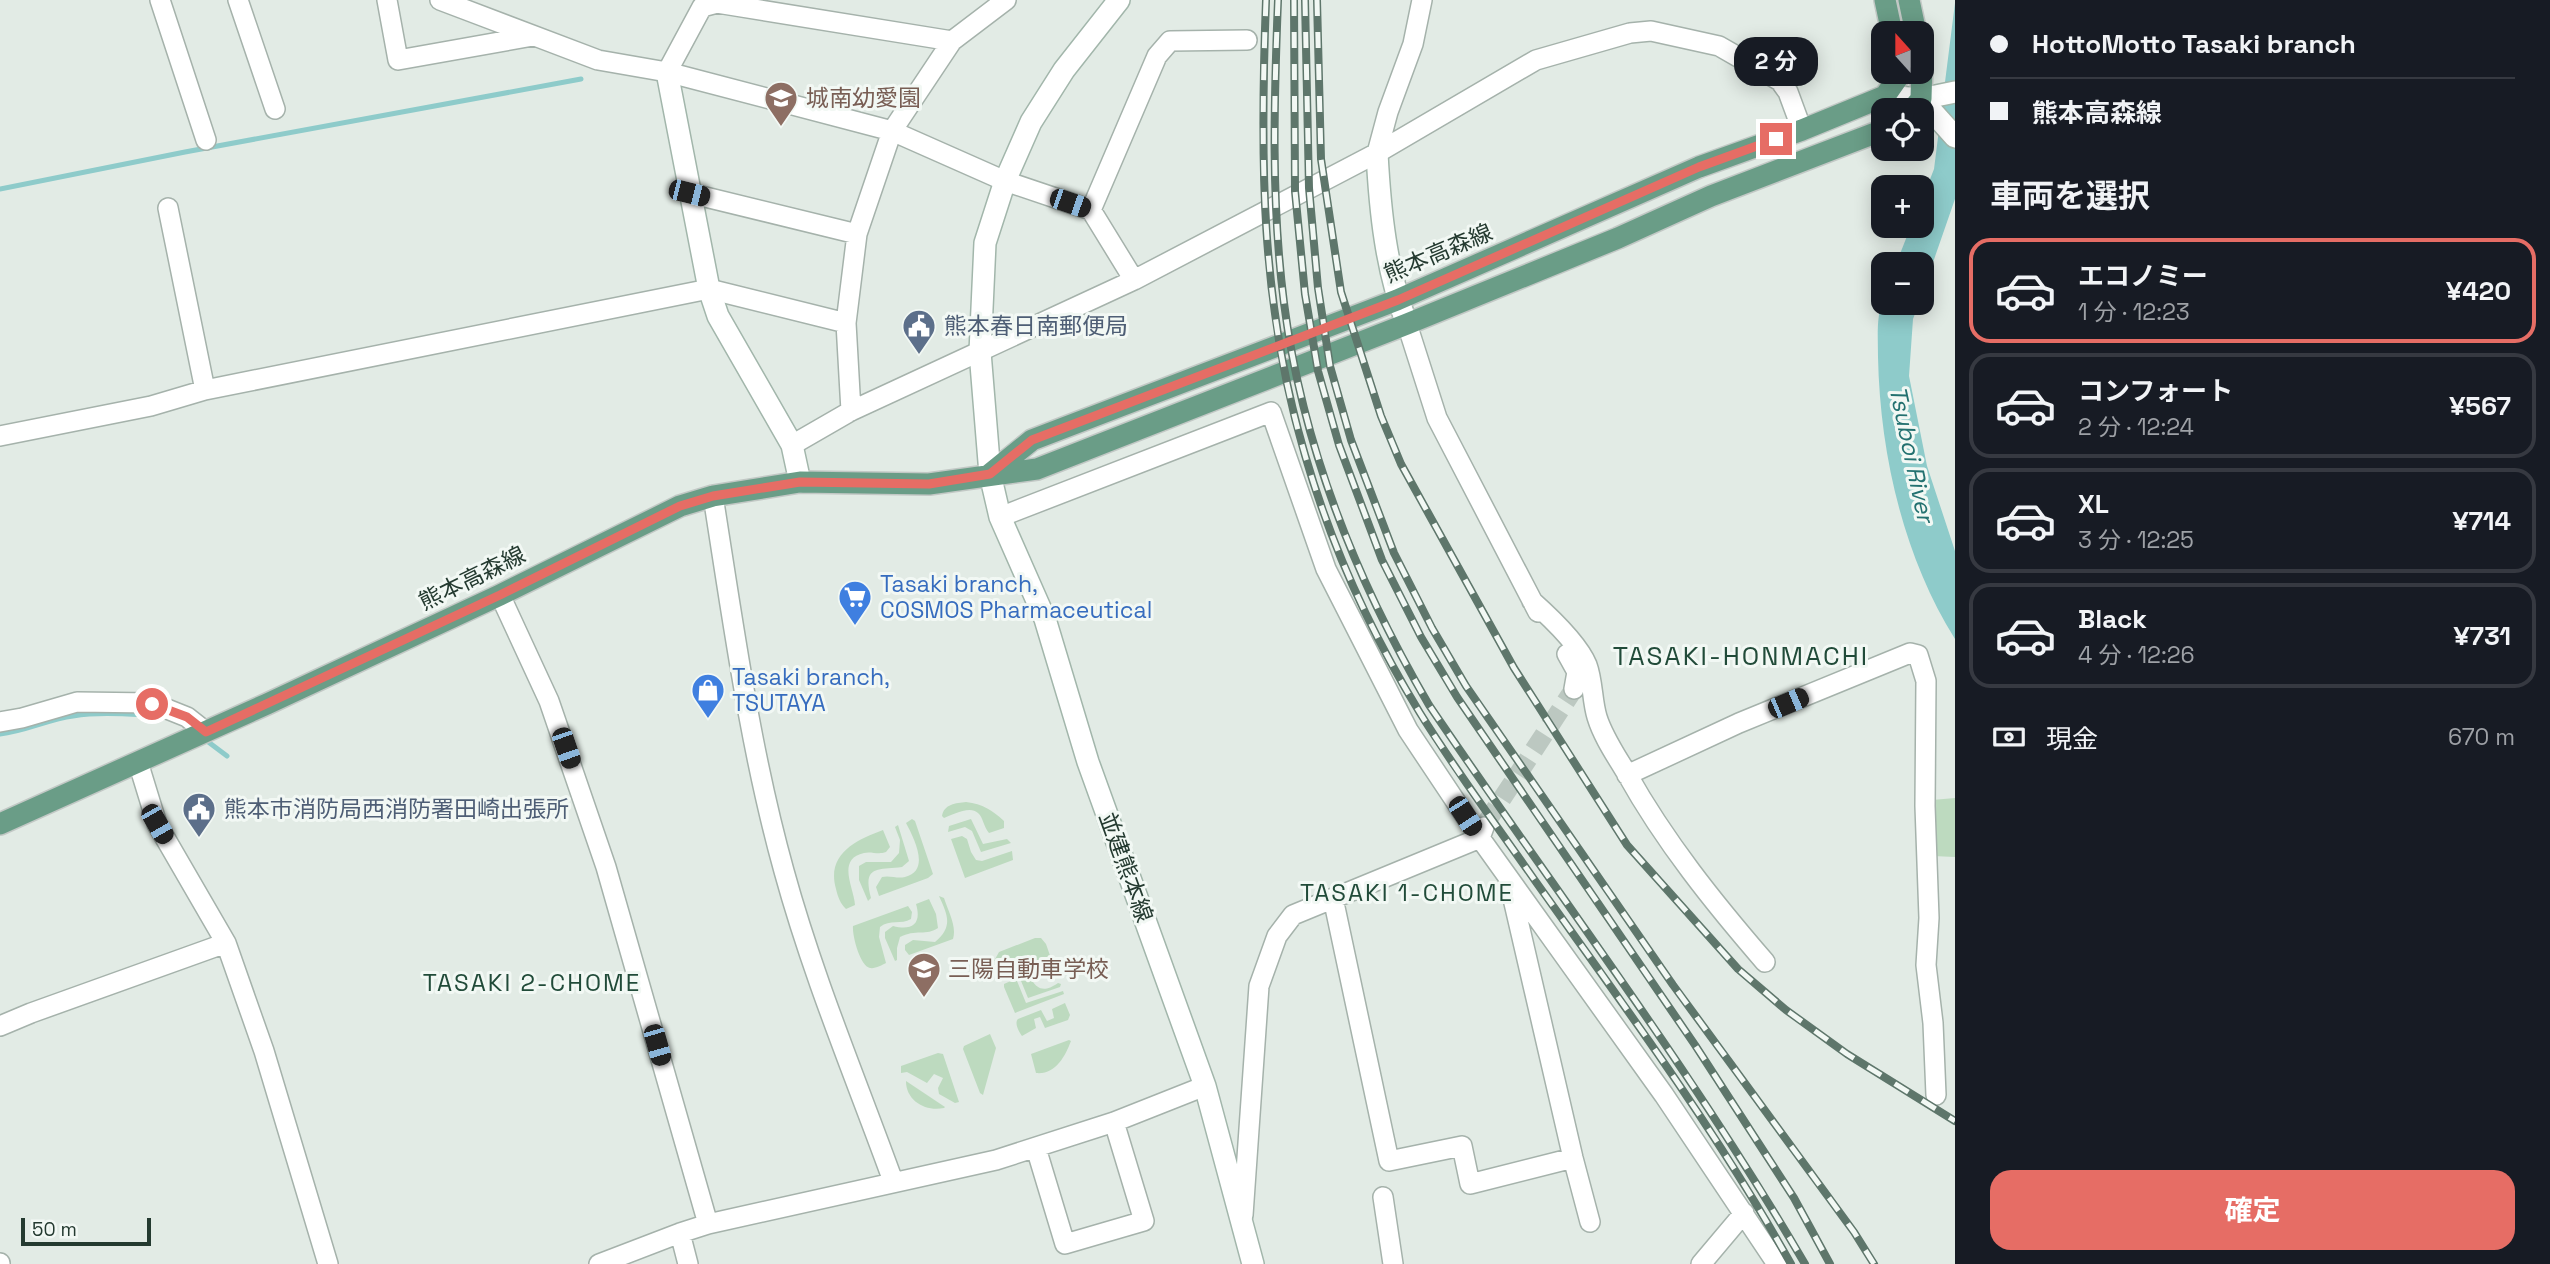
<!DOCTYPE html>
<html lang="ja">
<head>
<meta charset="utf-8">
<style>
	:root { --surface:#171b24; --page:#20242c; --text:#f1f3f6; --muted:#9ea1a6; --line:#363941; --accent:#e66d65 }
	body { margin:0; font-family:"Space Grotesk","Noto Sans JP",sans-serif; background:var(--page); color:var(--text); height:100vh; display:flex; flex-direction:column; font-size:26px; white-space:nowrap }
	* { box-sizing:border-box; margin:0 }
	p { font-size:23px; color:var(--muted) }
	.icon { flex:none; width:38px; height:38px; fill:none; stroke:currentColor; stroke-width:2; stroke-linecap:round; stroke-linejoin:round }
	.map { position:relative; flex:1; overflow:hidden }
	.details { display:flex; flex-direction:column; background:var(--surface); width:595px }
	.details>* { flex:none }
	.hud { display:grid; align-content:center; height:154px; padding:0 35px; background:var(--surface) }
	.needle { width:46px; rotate:339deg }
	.tools { position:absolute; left:1871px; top:21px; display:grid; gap:14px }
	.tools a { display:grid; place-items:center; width:63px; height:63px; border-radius:14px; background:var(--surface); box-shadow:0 4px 18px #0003; font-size:35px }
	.scale { position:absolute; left:21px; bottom:18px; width:130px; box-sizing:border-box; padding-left:7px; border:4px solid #243a30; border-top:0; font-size:19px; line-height:24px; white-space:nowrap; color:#243a30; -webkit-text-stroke:5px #f2f8f4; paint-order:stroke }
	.end { position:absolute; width:32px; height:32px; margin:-16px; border:9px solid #e66d65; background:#fff; box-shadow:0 0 0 4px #fff }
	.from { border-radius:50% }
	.bubble { position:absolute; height:49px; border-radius:21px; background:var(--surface); box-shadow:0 4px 18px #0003; font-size:23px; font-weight:700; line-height:49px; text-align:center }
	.car { position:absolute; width:21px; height:42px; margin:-21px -10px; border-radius:9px; box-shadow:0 0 5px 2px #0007; background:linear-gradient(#222 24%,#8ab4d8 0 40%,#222 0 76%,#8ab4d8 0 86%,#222 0) }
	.hud b { display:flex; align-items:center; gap:24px; height:66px; font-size:26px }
	.hud b+b { border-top:2px solid var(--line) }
	.hud i { width:18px; height:18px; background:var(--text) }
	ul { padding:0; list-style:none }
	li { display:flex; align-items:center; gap:21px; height:105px; margin:0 14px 10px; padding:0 21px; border:4px solid var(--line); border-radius:21px }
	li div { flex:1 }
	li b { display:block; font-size:26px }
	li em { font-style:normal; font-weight:700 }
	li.current { border-color:var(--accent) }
	li>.icon { width:63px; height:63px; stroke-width:1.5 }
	h2 { padding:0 35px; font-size:32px; line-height:84px }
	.pay { display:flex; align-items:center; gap:18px; height:77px; padding:0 35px; font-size:26px }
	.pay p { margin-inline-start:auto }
	.primary-button { display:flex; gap:14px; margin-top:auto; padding:14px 35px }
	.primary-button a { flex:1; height:80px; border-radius:21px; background:var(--accent); color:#fff; font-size:28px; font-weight:700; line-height:80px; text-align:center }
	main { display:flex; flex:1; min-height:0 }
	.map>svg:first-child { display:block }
	.green { fill:#bddabf }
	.water { fill:#8ecbca }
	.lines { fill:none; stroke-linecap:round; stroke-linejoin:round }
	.stream { stroke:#8ecbca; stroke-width:5 }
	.street-tunnel { stroke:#bcc8c1; stroke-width:19; stroke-dasharray:19 10; stroke-linecap:butt }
	.street-casing { stroke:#a5b2ab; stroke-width:22 }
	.secondary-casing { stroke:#a2b6ab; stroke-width:24 }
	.primary-casing { stroke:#c2c8c5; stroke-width:24 }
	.street { stroke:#fff; stroke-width:19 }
	.secondary { stroke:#fff; stroke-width:21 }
	.primary { stroke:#6a9d87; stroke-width:21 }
	.rail-casing { stroke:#5e766b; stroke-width:8 }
	.rail { stroke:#f2f8f4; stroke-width:5; stroke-dasharray:16; stroke-linecap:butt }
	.route { stroke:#e66d65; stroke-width:9 }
	.labels { text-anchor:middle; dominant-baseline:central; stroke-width:6; stroke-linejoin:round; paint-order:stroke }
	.education-label { font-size:23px; fill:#785e54; stroke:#f2f8f4; text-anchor:start }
	.street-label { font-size:23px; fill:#243a30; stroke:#f2f8f4 }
	.service-label { font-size:23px; fill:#4e5e75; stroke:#f2f8f4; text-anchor:start }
	.shop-label { font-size:23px; fill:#366cbe; stroke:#f2f8f4; text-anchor:start }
	.water-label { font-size:24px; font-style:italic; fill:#237170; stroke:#f2f8f4 }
	.neighbourhood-label { font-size:24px; letter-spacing:2px; fill:#214b39; stroke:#f2f8f4 }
	.quarter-label { font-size:26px; letter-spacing:2px; fill:#214b39; stroke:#f2f8f4 }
</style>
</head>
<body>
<main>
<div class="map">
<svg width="1955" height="1264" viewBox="0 0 1955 1264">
	<rect width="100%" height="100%" fill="#e2ebe5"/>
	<!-- green -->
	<path class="green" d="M1955,798V857L1933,856L1932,800Z
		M966,802C983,804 992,810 1004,821V828L989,833C984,828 983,817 978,813C970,805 952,815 944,818L942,816C944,804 956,803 966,802Z
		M912,819L915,821L933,874L928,878L879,896L876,887L882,877C890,875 897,879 905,877C931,871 914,838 906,823Z
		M971,819L983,844L1007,839L1011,843L981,852L972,831L965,827L948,832L949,826Z
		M898,825L909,861L902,867C878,870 862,865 871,898L868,901L859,880V866L866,862H891L899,853L900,840L895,827Z
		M883,830L890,847L886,852C878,855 871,851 864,853C836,859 854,888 855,905L846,909C840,903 838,897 836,889C826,854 856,840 883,830Z
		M962,836L967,839L971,852L976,860L982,861L1012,851L1013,860L965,878L951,839Z
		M939,896L944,898C948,911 957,926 953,939L909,955L905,950V945L913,940L935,942C954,926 947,914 939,896Z
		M929,899L936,914L938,928C927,936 915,929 900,937L897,948V960L895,961L885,938V932L893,926C912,931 922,924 916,904Z
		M908,906L912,912L911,919C901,925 890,919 880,927L879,937L886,963C882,965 875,969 870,968C860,966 852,935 853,926Z
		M1035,938H1041L1046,944L1055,970L1054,974L1046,978L1039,976L1033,960L1028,957L994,961L999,952Z
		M1019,963H1023C1032,981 1037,998 1058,983L1061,984L1060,987L1028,998L1019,976L1005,979L999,976L1003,970Z
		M1013,980L1017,981L1026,1003L1063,991L1064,994L1015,1013L1004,987V984Z
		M1065,1003L1070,1015L1068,1020L1045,1028L1040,1017L1034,1019L1036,1028L1022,1036C1019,1032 1014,1023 1018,1019L1041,1010L1047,1021L1054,1018L1052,1009Z
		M990,1034L996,1048L983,1095L980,1093L963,1049L964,1046Z
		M1069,1040L1071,1041C1065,1057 1055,1075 1036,1073L1031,1054Z
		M938,1053L943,1054L959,1102L955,1103L939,1094L938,1088L943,1078L934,1074L927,1083L907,1072L901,1073V1066Z
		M906,1081L945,1107L944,1108C926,1112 906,1101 906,1081Z"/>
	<!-- water -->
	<path class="water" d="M1955,3V199L1922,294V264H1896L1911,226H1922V200L1934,169Z
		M1883,299V303H1919L1913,319L1909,376L1927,466L1955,551V639C1903,556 1880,453 1878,357C1878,337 1876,318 1883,299Z"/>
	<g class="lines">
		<!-- stream -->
		<path class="stream" d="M0,189L185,152L581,79
			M0,734C26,731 49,719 73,716C104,711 135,715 166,716
			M203,738L227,756"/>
		<!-- street-tunnel -->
		<path class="street-tunnel" d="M1486,823L1574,689"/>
		<defs>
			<path id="street" d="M160,0L206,140
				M238,0L275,109
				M387,0L398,60L533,36
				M440,0L598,60L667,72L892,131L1005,181L1091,210L1134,280
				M667,72L702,7L717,3L952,41
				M1377,153L1388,112L1413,44L1422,0
				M689,193L857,234
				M168,208L205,390
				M1091,210L1157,56L1170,41L1247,40
				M1407,324L1437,418L1538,612
				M851,411L846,323L857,234L892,131L952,41L1006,0
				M0,436L151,406L205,390L709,289L846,323
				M792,445L851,411L1134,280L1377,153L1536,60L1630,33L1651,31L1719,46L1780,81L1788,92L1802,130
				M713,496C733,622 750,749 784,871C813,977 856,1079 893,1181
				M1000,517L1271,412L1326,569L1408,730L1480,838L1664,1095L1777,1264
				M500,595L549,701L606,867L708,1224
				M1532,601C1550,617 1578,643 1587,665C1593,681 1592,701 1597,717C1603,737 1617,757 1627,774C1665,842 1714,903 1765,962
				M1567,654L1577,672L1574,689
				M0,722L22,718L77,702L152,703L187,717L206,732
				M138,762L157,824L226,943L264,1051L328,1264
				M1627,775L1739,723L1910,653L1918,655L1926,681L1925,806L1929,918L1926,965L1933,1023L1936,1095
				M1511,890L1573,1158L1590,1222
				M1333,898L1389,1161L1462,1146L1470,1184L1573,1158
				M0,1026L31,1013L226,943
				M1036,1148L1065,1244L1144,1221L1114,1122
				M1383,1197L1393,1264
				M1243,1215L1259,986L1277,936L1293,915L1480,838L1484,827
				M680,1233L688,1264
				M0,1263V1264
				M599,1264L680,1233L708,1224L996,1160L1114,1122L1205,1086
				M1701,1264L1744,1213"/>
			<path id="secondary" d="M1119,0L1064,70L1031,122L1005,181L985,243L980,352L990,474L1000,517L1045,619L1088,762L1205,1086L1253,1264
				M667,72L709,289L718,316L792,445L800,482
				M1885,96L1921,99L1955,92
				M1921,99L1955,137
				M1377,153C1380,211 1386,270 1407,324"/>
			<path id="primary" d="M1885,0L1892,33
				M1909,0L1916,33
				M1912,110L1921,99L1922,62
				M990,474L1032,440L1397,300L1699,167L1802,130L1885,96L1899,76L1898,72
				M0,824L267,704L500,595L680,506L713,496L800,482L929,484L1037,469L1407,324L1618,238L1711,196L1883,130"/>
		</defs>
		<!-- street casing -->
		<use href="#street" class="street-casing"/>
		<!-- secondary casing -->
		<use href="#secondary" class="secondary-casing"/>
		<!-- primary casing -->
		<use href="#primary" class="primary-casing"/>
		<!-- street -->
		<use href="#street" class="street"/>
		<!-- secondary -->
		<use href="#secondary" class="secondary"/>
		<!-- primary -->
		<use href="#primary" class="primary"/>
		<defs>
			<path id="rail" d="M1266,0C1260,158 1260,302 1305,455C1331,545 1371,633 1420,713C1456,771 1497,826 1536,882C1625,1007 1716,1130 1791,1264
				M1278,0C1274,101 1271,202 1284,303C1302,445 1357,582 1429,705C1555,891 1692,1070 1805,1264
				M1294,0L1295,191L1305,294L1318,371L1339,445L1382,560L1421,637L1457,697L1695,1045L1794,1198L1830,1264
				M1305,0L1309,188L1318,288L1330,366L1351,440L1394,553L1432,628L1466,686L1673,985L1854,1232L1874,1264
				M1317,0L1321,159L1341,292L1381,416L1401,464L1514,668L1627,845L1738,969L1786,1010L1847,1054L1955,1121"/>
		</defs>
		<!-- rail casing -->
		<use href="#rail" class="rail-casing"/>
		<!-- rail -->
		<use href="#rail" class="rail"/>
	</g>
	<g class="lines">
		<!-- route -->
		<path class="route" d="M152,704L187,717L206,732L500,595L680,506L713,496L800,482L929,484L990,474L1032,440L1398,300L1699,167L1776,139"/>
	</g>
	<!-- icons -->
	<defs>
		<symbol id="school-pin" viewBox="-11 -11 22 30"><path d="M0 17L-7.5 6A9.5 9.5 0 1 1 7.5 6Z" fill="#8d6e63" stroke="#f2f8f4"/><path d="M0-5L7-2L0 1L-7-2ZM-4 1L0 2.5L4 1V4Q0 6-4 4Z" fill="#fff"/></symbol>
		<symbol id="civic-pin" viewBox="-11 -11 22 30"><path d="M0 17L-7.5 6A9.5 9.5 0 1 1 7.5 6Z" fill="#5c6f8a" stroke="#f2f8f4"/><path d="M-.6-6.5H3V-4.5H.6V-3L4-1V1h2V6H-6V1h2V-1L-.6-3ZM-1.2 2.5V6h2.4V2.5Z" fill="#fff"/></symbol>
		<symbol id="supermarket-pin" viewBox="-11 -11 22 30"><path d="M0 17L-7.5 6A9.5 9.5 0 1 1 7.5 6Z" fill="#3f7fe0" stroke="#f2f8f4"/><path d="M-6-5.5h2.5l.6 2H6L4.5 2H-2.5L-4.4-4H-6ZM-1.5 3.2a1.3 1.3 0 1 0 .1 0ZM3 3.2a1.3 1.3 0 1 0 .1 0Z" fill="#fff"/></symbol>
		<symbol id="shop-pin" viewBox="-11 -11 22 30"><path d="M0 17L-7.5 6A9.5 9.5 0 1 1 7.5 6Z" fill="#3f7fe0" stroke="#f2f8f4"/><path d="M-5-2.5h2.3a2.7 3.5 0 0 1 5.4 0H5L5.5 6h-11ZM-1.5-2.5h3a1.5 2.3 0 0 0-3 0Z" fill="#fff"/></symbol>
	</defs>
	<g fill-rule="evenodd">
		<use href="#school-pin" x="762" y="79" width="38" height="52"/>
		<use href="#civic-pin" x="900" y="307" width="38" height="52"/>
		<use href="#supermarket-pin" x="836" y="578" width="38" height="52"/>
		<use href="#shop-pin" x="689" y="671" width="38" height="52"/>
		<use href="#civic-pin" x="180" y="790" width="38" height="52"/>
		<use href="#school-pin" x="905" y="950" width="38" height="52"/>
	</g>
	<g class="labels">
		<!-- education labels -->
		<g class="education-label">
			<text x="806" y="98">城南幼愛園</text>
			<text x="948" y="969">三陽自動車学校</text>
		</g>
		<!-- street labels -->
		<g class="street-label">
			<text transform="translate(1438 253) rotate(-23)">熊本高森線</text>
			<text transform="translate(472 578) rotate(-26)">熊本高森線</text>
			<text transform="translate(1126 867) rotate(70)">並建熊本線</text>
		</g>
		<!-- service labels -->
		<g class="service-label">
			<text x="944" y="326">熊本春日南郵便局</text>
			<text x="224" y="809">熊本市消防局西消防署田崎出張所</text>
		</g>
		<!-- shop labels -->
		<g class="shop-label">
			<text x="880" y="584">Tasaki branch,<tspan x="880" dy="26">COSMOS Pharmaceutical</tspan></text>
			<text x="732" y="677">Tasaki branch,<tspan x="732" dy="26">TSUTAYA</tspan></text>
		</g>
		<!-- water labels -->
		<g class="water-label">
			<text transform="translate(1912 454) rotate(78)">Tsuboi River</text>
		</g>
		<!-- neighbourhood labels -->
		<g class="neighbourhood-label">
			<text x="1407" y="892">TASAKI 1-CHOME</text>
			<text x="532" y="982">TASAKI 2-CHOME</text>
		</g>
		<!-- quarter labels -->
		<g class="quarter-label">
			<text x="1741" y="656">TASAKI-HONMACHI</text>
		</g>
	</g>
</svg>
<div class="tools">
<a><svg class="needle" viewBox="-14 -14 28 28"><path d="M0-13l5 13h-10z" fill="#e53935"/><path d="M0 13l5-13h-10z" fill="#9ea1a6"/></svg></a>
<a><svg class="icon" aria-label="locate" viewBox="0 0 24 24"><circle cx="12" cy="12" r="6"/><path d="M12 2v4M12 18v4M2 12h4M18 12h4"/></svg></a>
<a>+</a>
<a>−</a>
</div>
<div class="scale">50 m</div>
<i class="end from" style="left:152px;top:704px"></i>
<i class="end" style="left:1776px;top:139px"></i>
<div class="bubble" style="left:1734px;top:37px;width:84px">2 分</div>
<i class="car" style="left:689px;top:193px;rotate:104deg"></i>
<i class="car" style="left:1070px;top:203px;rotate:109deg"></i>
<i class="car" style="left:1788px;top:703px;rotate:67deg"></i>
<i class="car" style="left:566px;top:748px;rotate:161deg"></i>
<i class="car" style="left:1465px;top:816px;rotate:147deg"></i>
<i class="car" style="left:157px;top:824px;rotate:150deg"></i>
<i class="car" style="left:657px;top:1045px;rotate:164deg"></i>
</div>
<section class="details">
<div class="hud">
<b><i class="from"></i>HottoMotto Tasaki branch</b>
<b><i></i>熊本高森線</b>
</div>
<h2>車両を選択</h2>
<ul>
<li class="current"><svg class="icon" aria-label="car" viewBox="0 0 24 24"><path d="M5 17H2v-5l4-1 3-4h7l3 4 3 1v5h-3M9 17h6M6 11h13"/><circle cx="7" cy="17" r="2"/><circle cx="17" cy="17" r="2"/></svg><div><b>エコノミー</b><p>1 分 · 12:23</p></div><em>¥420</em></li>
<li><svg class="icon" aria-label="car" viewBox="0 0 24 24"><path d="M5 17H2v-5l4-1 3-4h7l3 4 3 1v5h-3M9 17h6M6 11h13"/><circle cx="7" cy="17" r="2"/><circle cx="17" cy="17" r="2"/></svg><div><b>コンフォート</b><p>2 分 · 12:24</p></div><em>¥567</em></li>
<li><svg class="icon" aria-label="car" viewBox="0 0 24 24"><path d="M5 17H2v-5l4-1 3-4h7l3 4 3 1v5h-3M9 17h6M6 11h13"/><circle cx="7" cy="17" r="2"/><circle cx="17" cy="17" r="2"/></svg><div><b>XL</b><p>3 分 · 12:25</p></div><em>¥714</em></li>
<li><svg class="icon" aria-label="car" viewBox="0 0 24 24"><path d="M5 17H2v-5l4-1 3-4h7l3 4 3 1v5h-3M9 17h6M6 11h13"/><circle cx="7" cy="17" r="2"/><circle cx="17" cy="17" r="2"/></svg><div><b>Black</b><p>4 分 · 12:26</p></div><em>¥731</em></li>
</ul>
<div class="pay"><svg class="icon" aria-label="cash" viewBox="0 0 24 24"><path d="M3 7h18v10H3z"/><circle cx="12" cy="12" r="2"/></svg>現金<p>670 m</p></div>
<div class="primary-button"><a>確定</a></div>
</section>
</main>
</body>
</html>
